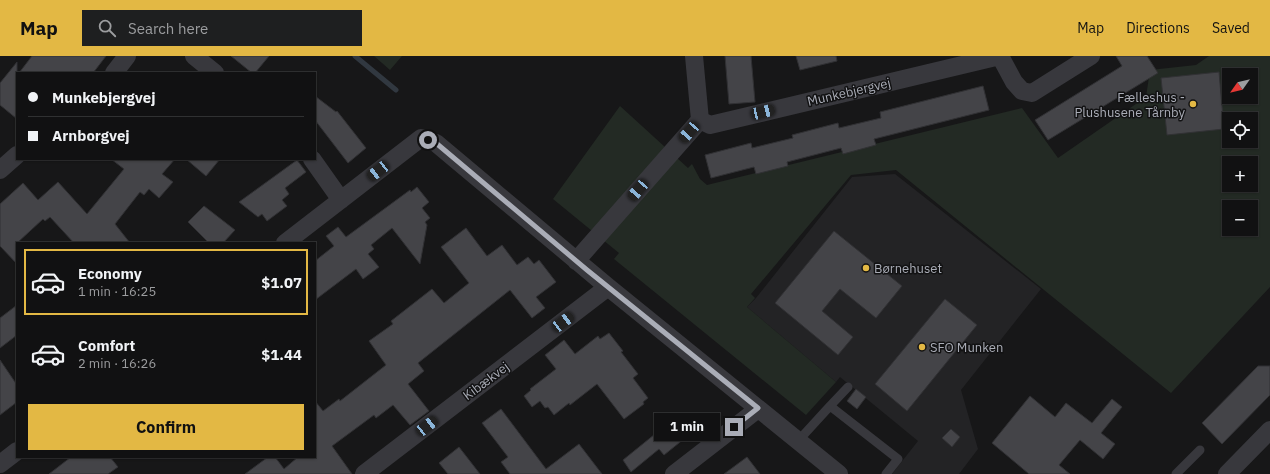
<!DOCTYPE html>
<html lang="en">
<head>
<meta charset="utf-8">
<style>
	:root { --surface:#111112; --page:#1e1f20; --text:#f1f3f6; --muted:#9c9d9f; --line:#303132; --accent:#e3b844 }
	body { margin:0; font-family:"IBM Plex Sans",sans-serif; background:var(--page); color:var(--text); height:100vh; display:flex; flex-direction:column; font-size:15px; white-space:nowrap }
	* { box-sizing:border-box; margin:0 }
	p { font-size:13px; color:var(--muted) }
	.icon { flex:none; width:22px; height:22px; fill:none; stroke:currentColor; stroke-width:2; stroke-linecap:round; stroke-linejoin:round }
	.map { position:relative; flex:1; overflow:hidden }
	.details { position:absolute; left:16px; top:186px; width:300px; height:216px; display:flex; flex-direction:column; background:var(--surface); border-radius:0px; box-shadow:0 1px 3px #0004,0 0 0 1px var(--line) }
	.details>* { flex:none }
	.hud { position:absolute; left:16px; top:16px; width:300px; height:88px; border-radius:0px; box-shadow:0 1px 3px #0004,0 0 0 1px var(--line); display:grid; align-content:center; height:88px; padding:0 12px; background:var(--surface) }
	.needle { width:26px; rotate:236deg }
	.buttons { position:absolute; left:1222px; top:12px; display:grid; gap:8px }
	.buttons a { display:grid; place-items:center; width:36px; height:36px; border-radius:0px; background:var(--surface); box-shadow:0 1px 3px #0004,0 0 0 1px var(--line); font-size:20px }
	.end { position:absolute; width:18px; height:18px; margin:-9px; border:5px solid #aaadb7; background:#111; box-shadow:0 0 0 2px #111 }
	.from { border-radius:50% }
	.bubble { position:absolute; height:28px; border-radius:0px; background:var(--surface); box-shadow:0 1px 3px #0004,0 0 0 1px var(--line); font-size:13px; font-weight:700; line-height:28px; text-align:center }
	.car { position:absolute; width:12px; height:24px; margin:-12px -6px; border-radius:5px; box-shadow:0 0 3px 1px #0007; background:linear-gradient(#222 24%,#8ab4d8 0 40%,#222 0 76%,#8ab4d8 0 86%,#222 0) }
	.hud b { display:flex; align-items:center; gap:14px; height:38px; font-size:15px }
	.hud b+b { border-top:1px solid var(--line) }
	.hud i { width:10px; height:10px; background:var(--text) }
	ul { padding:7px 0 0; list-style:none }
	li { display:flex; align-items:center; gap:12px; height:66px; margin:0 8px 6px; padding:0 4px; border:2px solid transparent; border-radius:0px }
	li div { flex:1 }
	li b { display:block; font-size:15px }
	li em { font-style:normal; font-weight:700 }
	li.selected { border-color:var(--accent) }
	li>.icon { width:36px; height:36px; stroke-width:1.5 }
	.primary-button { display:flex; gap:8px; margin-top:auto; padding:8px 12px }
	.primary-button a { flex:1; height:46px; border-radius:0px; background:var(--accent); color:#111; font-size:16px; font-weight:700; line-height:46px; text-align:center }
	header { display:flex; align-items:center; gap:24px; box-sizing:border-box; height:56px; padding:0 20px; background:var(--accent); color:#111 }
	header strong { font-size:19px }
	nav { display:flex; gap:22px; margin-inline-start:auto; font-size:14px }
	.search { width:280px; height:36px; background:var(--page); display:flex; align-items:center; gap:10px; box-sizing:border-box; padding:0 14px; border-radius:0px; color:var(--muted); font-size:15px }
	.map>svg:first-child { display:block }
	.built { fill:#232325 }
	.green { fill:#232a24; fill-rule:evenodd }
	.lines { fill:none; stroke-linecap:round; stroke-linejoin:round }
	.stream { stroke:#313840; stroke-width:5 }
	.building { fill:#444448; stroke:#313134 }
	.lane { stroke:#38383d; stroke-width:9 }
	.street { stroke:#38383d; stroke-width:18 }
	.route { stroke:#aaadb7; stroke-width:5 }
	.poi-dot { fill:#e3b844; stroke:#121213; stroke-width:1.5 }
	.labels { text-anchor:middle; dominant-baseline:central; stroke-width:3; stroke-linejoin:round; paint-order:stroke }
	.street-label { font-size:13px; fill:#aaadb7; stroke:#121213 }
	.poi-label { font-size:13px; fill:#aaadb7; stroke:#121213; text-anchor:start }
</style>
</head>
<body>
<header>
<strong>Map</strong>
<div class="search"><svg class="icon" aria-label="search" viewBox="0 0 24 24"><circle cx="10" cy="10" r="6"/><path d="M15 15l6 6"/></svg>Search here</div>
<nav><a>Map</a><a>Directions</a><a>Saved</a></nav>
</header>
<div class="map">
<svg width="1270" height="418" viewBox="0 0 1270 418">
	<rect width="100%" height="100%" fill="#171718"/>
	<!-- built -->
	<path class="built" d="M895,118L1041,233L961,334L978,393L959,418H892L918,385L840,321L836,326L747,251L756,242L852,121Z"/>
	<!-- green -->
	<path class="green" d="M374,0H402L390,14Z
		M1209,0H1270V231L1171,337L896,114L851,119L751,238L755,242L747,251L836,326L806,359L614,203L619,197L553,143L620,50L688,112L692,108L700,123L707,129L1022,52L1058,102L1146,41L1150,14L1196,9ZM1229,19H1251V41H1229ZM1229,63H1251V85H1229ZM1229,107H1251V129H1229ZM1229,151H1251V173H1229Z"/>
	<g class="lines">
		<!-- stream -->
		<path class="stream" d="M355,0L396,34"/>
	</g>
	<!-- building -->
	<path class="building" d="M32,0H106L93,17H19Z
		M231,0H269L255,17H252Z
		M725,0H751L755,46L729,48Z
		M796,0H836L837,5L800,14Z
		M1116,0H1147L1158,17L1048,84L1035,64L1122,10Z
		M17,6V63L0,49V27Z
		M1219,16L1224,73L1167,79L1161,22Z
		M983,30L989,54L874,83L876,89L843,98L841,92L787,106L788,110L756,118L754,111L711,122L705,99L751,87L752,92L793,82L792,79L838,67L839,72L881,62L880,56Z
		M315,40L336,56L337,55L366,92L348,107L315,64Z
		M111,103H175L162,118L173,126L159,142L149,133L144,139L140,136L115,168L130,187H74L50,161L45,165L43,163L17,187V208L0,190V148L23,127L38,144L58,126L87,158L124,113Z
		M186,103H220L206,120Z
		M297,104L306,116L285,132L289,138L282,144L287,150L267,165L262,158L258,161L239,146Z
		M417,131L429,146L422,152L430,162L425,166L427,169L420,208L392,172L371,189L374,193L368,198L379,211L363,223L356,213L315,244V205L334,190L326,180L338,171L346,181L410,134L411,136Z
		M204,150L235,174L223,187H209L188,166Z
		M466,172L487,200L502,189L517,209L528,201L534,208L539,204L556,226L536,241L545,252L532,262L510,234L418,307L424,315L408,328L429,355L410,369L393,349L376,362L374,359L332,390L352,418H245L268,401H275L284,413L298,401H315V345L323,355L339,343L340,345L386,309L369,285L393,268L391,265L432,233L444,247L469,227L441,191Z
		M834,175L902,230L876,262L840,233L822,255L853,281L838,299L775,247Z
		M945,243L977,269L907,355L875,328Z
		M17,249V279L0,292V262Z
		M609,277L623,295L621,296L638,318L633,322L648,342L643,346L644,348L624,363L597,328L570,349L569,347L554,359L548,351L545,352L540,345L532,351L524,340L531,334L530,333L556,313L545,299L564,284L575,298L598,280L600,283Z
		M0,304L17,329V346L0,359Z
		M1258,310H1270V339L1222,388L1202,367Z
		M856,333L866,341L857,353L847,345Z
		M1030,340L1055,361L1066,347L1092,367L1112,343L1122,351L1101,377L1115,388L1103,403L1080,384L1059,409L1070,418H1029L992,387Z
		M501,353L546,413L579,388L602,418H510L501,406L508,401L482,367Z
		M681,357L695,374L664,399L659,393L631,416L623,404Z
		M951,373L960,381L952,391L942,382Z
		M459,391L480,418H448L439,407Z
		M71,401H110L118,411L108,418H49Z
		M747,401L760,418H724Z"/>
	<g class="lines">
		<!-- lane -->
		<path class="lane" d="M830,350L848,331
			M798,385L830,350L898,403L886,418
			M1176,418L1200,394"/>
		<!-- street -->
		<path class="street" d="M194,0L215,17
			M1000,0L1014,26L1022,35L1032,37L1091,0
			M114,17L127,0
			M700,64L710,69L1000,0
			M312,103L341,144
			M0,114L17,99
			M285,187L421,82L436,87L608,231L839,418
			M576,205L700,64L694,0
			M0,408L17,395
			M364,418L608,231
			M674,418L758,353
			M1227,418L1270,374"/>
	</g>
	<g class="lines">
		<!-- route -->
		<path class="route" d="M428,84L436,87L587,214L758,352L734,371"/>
	</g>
	<!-- markers -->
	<g class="poi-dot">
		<circle cx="1193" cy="48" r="4"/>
		<circle cx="866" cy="212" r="4"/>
		<circle cx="922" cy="291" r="4"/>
	</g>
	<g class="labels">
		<!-- street labels -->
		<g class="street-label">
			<text transform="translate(849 36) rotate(-13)">Munkebjergvej</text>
			<text transform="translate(486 325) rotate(-37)">Kibækvej</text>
		</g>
		<!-- poi labels -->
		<g class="poi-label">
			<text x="1185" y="41" text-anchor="end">Fælleshus -<tspan x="1185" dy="15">Plushusene Tårnby</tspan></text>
			<text x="874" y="212">Børnehuset</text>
			<text x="930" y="291">SFO Munken</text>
		</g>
	</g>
</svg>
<div class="buttons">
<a><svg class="needle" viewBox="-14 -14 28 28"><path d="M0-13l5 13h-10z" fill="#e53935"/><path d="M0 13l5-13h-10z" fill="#9c9d9f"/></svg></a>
<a><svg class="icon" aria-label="locate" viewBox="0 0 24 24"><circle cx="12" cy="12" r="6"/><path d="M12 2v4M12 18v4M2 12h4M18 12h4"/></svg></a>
<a>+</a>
<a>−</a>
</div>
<i class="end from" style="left:428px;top:84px"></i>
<i class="end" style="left:734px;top:371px"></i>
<div class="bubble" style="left:654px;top:357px;width:66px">1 min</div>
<i class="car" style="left:763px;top:56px;rotate:77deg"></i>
<i class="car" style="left:689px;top:76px;rotate:222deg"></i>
<i class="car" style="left:378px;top:115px;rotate:232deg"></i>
<i class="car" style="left:638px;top:134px;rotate:221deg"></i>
<i class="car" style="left:563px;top:266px;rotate:53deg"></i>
<i class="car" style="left:427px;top:370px;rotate:52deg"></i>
<div class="hud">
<b><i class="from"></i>Munkebjergvej</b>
<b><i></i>Arnborgvej</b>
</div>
<section class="details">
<ul>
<li class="selected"><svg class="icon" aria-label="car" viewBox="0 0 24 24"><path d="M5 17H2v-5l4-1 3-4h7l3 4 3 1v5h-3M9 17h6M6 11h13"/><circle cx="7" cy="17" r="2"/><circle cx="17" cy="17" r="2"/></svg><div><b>Economy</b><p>1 min · 16:25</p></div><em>$1.07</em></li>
<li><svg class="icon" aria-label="car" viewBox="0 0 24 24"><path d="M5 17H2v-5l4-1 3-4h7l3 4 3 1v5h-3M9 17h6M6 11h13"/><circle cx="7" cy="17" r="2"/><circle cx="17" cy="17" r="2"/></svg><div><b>Comfort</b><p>2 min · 16:26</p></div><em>$1.44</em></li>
</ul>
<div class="primary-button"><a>Confirm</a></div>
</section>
</div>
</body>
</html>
